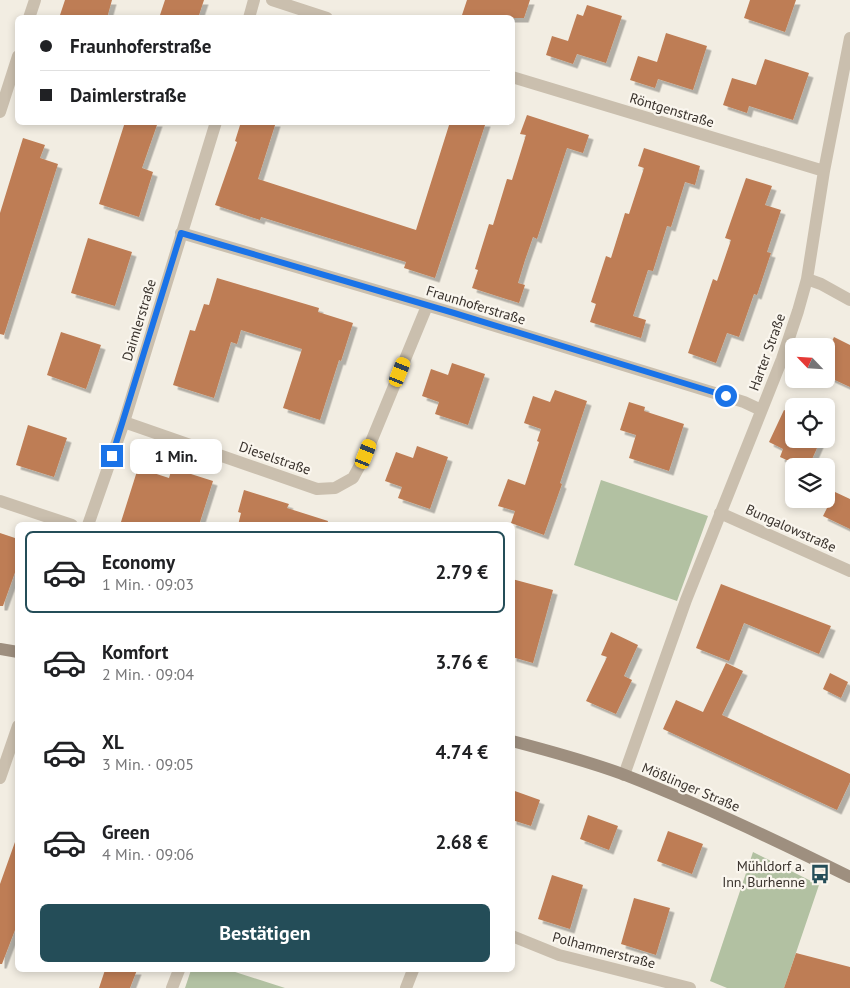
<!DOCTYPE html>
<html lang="de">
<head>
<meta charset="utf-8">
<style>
	:root { --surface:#fff; --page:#f2f2f2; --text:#202124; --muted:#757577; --line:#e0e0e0; --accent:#244d58 }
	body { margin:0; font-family:"PT Sans",sans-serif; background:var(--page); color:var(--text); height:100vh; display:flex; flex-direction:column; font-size:19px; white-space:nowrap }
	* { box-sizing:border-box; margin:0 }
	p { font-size:16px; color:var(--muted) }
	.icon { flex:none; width:28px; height:28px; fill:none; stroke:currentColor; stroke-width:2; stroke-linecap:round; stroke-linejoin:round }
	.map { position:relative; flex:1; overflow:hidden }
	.drawer { position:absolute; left:15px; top:522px; width:500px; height:450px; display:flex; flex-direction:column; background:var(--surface); border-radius:8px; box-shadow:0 2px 8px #0003 }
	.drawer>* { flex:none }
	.guide { position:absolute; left:15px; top:15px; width:500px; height:110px; border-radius:8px; box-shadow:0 2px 8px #0003; display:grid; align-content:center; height:110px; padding:0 25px; background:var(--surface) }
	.needle { width:32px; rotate:295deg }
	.buttons { position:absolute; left:785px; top:338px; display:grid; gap:10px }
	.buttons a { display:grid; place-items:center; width:50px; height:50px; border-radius:8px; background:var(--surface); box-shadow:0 2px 8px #0003; font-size:25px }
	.end { position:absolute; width:22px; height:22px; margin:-11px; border:6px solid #1a73e8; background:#fff; box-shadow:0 0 0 2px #fff }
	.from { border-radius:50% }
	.bubble { position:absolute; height:35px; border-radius:8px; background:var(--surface); box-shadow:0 2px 8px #0003; font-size:16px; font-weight:800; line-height:35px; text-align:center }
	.car { position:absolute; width:15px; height:30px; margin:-15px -8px; border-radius:6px; box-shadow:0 0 4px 1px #0007; background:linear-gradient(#f5c518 24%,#345 0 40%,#f5c518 0 76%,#345 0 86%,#f5c518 0) }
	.guide b { display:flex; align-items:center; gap:18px; height:48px; font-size:19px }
	.guide b+b { border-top:1px solid var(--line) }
	.guide i { width:12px; height:12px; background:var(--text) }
	ul { padding:9px 0 0; list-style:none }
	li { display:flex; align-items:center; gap:15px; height:82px; margin:0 10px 8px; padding:0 15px; border:2px solid transparent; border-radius:8px }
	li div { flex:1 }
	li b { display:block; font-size:19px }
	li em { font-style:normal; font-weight:800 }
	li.active { border-color:var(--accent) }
	li>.icon { width:45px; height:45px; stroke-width:1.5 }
	.cta { display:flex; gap:10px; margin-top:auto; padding:10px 25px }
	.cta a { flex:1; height:58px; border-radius:8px; background:var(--accent); color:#fff; font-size:20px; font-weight:800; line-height:58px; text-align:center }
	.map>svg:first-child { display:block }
	.green { fill:#b2c1a2 }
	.building { fill:#be7d54; filter:url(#shadow) }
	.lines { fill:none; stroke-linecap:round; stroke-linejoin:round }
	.street { stroke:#cabfae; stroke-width:12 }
	.secondary { stroke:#9e8f7f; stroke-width:12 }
	.route { stroke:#1a73e8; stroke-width:6 }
	.labels { text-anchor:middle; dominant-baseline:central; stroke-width:4.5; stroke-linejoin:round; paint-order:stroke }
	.street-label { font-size:14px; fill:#39322c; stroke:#faf6ee }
	.poi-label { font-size:14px; fill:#39322c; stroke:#faf6ee; text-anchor:end }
</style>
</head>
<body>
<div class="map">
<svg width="850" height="988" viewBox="0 0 850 988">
	<defs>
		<filter id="shadow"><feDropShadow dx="4.5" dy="4.5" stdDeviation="0" flood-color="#0004"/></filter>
	</defs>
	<rect width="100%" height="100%" fill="#f2ede2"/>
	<!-- green -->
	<path class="green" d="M601,480L708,516L677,601L574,565Z
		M753,852L819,885L784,988H727L710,981Z
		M191,970H229L285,988H185Z"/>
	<!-- building -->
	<path class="building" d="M65,0H112L107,18H59Z
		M165,0H204L198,18H159Z
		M467,0H530L524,18H461Z
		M750,0H796L785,32L744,18Z
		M587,5L622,16L606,63L577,54L573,64L546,55L552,36L568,41L577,14L583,16Z
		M666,33L707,46L693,90L658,79L655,88L630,80L638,56L657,62Z
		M765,59L809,73L793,120L749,106L747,113L723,105L732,78L756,85Z
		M527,115L589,135L583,153L567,148L537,239L533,237L525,260L518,283L525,285L519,303L472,288L478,270L475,269L489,224L493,225L507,179L512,180L526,135L520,134Z
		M125,122H158L142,168L153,172L139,217L99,204Z
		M241,122H276L258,179L416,230L450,122H486L435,278L404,268L406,262L261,217L260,220L215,205L237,142L235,141Z
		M23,138L45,145L40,158L58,164L4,335L0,334V213Z
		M644,148L700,166L695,185L685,182L671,227L667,226L653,271L648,270L633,316L646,320L641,338L590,322L596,304L591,302L606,256L611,258L625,213L629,214L644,168L638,166Z
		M746,178L772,186L765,205L781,210L767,252L771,253L757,295L754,294L739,337L727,333L716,363L688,353L713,279L717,281L731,240L725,238Z
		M88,238L132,252L115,306L71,293Z
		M217,278L319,308L318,312L353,323L341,361L339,360L320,420L283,408L302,349L241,330L237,344L231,342L214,398L173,385L190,330L195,331L204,304L209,305Z
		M61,332L101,345L86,389L47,375Z
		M834,337L850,345V387L826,376V354Z
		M452,363L485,374L468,425L435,414L439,402L422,396L431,369L448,375Z
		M555,390L587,401L560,483L562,484L544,535L511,523L515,511L498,506L508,479L525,485L539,442L537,441L541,429L524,423L533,396L550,402Z
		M629,402L645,407L644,411L684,424L669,471L629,458L636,435L620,430Z
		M784,410L794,414V430L790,439H821L809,466H800L780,457L783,449L769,442Z
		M28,425L67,438L54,477L16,465Z
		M417,446L448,457L430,509L398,498L402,487L385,481L396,452L413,458Z
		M138,468L169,478L172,468L213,481L199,525H120Z
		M244,490L289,504L287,508L328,521L327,525H238L241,513L238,512Z
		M835,492L850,499V529L823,516Z
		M0,533L18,539V564L3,606H0Z
		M512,579L553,590L533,663L512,657Z
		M721,584L831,626L819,654L744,623L729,661L696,648Z
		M611,632L638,645L624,676L632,680L616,714L586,701L607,657L601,655Z
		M726,663L743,671L722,715L850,774V782L837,810L663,729L676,700L703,712Z
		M830,673L848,682L841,698L823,689Z
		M512,790L540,800L531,826L512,820Z
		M588,815L618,826L609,850L580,839Z
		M668,831L703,844L692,874L657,861Z
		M15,842H18V922L2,964H0V884Z
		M552,875L583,885L570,929L538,919Z
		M634,898L670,908L656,955L621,944Z
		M796,953L850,967V988H784Z
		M105,970H137L130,988H99Z"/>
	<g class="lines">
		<!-- street -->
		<path class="street" d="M272,0L327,18
			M29,18L35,0
			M249,18L254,0
			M512,77L824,171
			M0,112L18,56
			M181,233L453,313L744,402L761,410
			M807,279L821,284L850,300
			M124,422L317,489L335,488L353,478L366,454L427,306
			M0,501L72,525
			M720,513L850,571
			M88,525L124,422L216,122
			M624,775L686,600L782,359L798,311L807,279L824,171L850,38
			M0,778L18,726
			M512,936L559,955L690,988
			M172,988L179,970
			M406,988L413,970"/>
		<!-- secondary -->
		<path class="secondary" d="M0,649L18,652
			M512,741C550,751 588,761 625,775C702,805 776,840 850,877"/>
	</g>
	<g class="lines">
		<!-- route -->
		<path class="route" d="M112,456L181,233L454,313L726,396"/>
	</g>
	<!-- icons -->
	<defs>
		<symbol id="bus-bare" viewBox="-9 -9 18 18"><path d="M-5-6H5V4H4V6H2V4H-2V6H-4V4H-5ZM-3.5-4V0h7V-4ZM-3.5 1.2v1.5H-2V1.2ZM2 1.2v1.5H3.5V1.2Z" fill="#244d58" stroke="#faf6ee" stroke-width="2.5" paint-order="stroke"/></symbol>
	</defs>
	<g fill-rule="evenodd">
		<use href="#bus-bare" x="806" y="860" width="28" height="28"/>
	</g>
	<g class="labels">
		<!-- street labels -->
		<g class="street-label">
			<text transform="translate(672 110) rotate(17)">Röntgenstraße</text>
			<text transform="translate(476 305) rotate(17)">Fraunhoferstraße</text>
			<text transform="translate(139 320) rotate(-73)">Daimlerstraße</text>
			<text transform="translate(767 352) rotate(-70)">Harter Straße</text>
			<text transform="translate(275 458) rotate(19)">Dieselstraße</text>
			<text transform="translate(791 528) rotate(24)">Bungalowstraße</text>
			<text transform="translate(691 787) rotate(23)">Mößlinger Straße</text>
			<text transform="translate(604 950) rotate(15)">Polhammerstraße</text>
		</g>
		<!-- poi labels -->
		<g class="poi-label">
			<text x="805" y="866">Mühldorf a.<tspan x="805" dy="16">Inn, Burhenne</tspan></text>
		</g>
	</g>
</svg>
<div class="buttons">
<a><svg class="needle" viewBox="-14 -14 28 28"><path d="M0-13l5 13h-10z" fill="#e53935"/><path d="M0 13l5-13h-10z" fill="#757577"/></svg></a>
<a><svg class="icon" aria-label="locate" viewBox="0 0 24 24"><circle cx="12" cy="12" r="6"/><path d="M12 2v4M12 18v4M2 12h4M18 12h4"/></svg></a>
<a><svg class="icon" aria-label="layers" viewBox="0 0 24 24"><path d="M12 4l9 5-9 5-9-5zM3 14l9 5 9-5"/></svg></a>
</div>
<i class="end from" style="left:726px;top:396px"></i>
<i class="end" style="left:112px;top:456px"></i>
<div class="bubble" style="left:130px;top:439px;width:92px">1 Min.</div>
<i class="car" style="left:400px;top:372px;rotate:22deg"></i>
<i class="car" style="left:366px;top:454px;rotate:22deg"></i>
<div class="guide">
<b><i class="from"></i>Fraunhoferstraße</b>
<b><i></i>Daimlerstraße</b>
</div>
<section class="drawer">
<ul>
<li class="active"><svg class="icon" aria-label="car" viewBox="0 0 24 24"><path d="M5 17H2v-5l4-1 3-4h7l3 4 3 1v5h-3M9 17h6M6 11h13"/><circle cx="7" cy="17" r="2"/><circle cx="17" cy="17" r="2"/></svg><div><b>Economy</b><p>1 Min. · 09:03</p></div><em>2.79 €</em></li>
<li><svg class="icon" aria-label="car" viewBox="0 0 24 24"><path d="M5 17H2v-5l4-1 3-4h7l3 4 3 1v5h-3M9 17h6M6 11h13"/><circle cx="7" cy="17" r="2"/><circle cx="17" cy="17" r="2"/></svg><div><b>Komfort</b><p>2 Min. · 09:04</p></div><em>3.76 €</em></li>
<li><svg class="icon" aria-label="car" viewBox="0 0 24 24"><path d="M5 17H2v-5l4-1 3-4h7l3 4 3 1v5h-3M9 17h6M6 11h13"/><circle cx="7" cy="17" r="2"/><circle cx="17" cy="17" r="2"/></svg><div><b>XL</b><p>3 Min. · 09:05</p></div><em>4.74 €</em></li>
<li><svg class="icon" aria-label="car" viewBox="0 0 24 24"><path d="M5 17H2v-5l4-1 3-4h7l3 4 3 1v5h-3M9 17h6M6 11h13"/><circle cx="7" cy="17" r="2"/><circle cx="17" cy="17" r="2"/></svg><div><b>Green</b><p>4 Min. · 09:06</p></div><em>2.68 €</em></li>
</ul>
<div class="cta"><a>Bestätigen</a></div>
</section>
</div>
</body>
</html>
